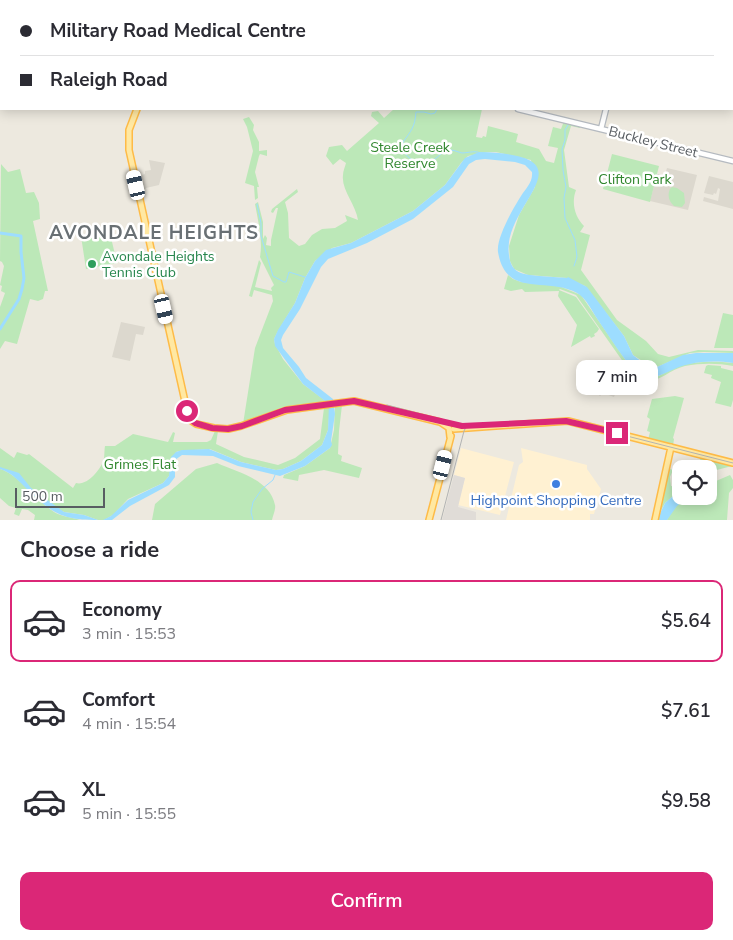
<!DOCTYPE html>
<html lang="en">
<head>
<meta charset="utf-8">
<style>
	:root { --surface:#fff; --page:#f2f2f3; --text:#2b2b33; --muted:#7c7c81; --line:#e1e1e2; --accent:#db2777 }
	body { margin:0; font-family:"Nunito Sans",sans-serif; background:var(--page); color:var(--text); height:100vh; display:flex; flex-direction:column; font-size:19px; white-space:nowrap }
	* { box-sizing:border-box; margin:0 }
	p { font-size:16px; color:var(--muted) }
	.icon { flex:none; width:28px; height:28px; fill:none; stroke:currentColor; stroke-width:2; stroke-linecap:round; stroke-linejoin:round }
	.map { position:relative; height:520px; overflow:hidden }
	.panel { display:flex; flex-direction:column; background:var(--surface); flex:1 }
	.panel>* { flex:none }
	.top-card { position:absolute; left:0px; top:0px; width:734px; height:110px; box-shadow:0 2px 12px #0003; display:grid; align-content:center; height:110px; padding:0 20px; background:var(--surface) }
	.fabs { position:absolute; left:672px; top:460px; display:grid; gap:10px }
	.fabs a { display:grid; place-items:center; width:45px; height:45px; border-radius:10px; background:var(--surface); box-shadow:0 2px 12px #0003; font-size:25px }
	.scale { position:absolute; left:15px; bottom:12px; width:90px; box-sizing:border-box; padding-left:5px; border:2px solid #585d62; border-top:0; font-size:14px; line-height:18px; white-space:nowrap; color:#585d62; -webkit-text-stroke:4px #fff; paint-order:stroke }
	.end { position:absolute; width:22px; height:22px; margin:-11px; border:6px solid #db2777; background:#fff; box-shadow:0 0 0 2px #fff }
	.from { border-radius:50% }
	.bubble { position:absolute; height:35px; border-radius:10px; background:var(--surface); box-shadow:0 2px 12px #0003; font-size:16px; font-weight:600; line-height:35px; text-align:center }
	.car { position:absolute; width:15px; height:30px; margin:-15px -8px; border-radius:6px; box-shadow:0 0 4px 1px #0007; background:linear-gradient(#fff 24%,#345 0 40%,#fff 0 76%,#345 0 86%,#fff 0) }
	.top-card b { display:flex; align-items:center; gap:18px; height:48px; font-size:19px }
	.top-card b+b { border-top:1px solid var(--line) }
	.top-card i { width:12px; height:12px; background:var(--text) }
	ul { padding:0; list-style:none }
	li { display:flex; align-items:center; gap:15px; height:82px; margin:0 10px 8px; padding:0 10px; border:2px solid transparent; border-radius:10px }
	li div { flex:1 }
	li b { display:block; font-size:19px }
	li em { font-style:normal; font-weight:600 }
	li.current { border-color:var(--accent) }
	li>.icon { width:45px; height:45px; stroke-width:1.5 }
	h2 { padding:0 20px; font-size:22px; line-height:60px }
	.cta { display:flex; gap:10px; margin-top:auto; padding:10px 20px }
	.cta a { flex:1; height:58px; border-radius:10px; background:var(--accent); color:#fff; font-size:20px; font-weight:600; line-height:58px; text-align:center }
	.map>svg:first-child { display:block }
	.commercial { fill:#fff1d2 }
	.industrial { fill:#e0dcd7 }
	.education { fill:#dcd8ce }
	.green { fill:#bce8b8 }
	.water { fill:#9dddff }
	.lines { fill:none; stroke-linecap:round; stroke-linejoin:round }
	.stream { stroke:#9dddff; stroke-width:1 }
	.river { stroke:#9dddff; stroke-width:3 }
	.secondary-casing { stroke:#b5bac0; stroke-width:7 }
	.primary-casing { stroke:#febb47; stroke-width:8 }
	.secondary { stroke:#fff; stroke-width:4.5 }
	.primary { stroke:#ffe8a2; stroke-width:5 }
	.tram { stroke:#b2b3b3; stroke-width:1 }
	.route { stroke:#db2777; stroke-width:6 }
	.leisure-dot { fill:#2e9e5b; stroke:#fff; stroke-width:2 }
	.shop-dot { fill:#3f7fe0; stroke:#fff; stroke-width:2 }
	.labels { text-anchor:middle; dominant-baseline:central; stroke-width:5; stroke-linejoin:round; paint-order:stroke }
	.street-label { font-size:14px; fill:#585d62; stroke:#fff }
	.park-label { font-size:14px; fill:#2f862d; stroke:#fff }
	.leisure-label { font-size:14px; fill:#27864d; stroke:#fff; text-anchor:start }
	.shop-label { font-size:14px; fill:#366cbe; stroke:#fff }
	.district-label { font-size:19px; font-weight:bold; letter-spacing:1px; fill:#697074; stroke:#fff }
</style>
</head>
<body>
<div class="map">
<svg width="733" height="520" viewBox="0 0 733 520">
	<rect width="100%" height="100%" fill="#ede9df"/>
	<!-- commercial -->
	<path class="commercial" d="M461,448L514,462L500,515L458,505L465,478L454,475Z
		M521,448L587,465V469L601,489L594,514H590V520H506L519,465L523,462Z"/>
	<!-- industrial -->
	<path class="industrial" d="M454,475L465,478L458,507L476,512V520H442Z"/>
	<!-- education -->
	<path class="education" d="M149,160L165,163L159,185L146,188L143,192L140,191L137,178L142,177V175L145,174V171L151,170Z
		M667,168L697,175L688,210L650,201L657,174L665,175Z
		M709,176L733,182V209L703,201L704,197L718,201L720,189L718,188L716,194L714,193L713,195L704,193Z
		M121,322L145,327L143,335L136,334L130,361L112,357Z
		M597,367L606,382L617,389L614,397L603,393L600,396L592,389L584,374Z"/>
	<!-- green -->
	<path class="green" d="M394,109H482L476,137L482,138L483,136L486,137L488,126L518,134L516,142L539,149L546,161L554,163L558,148L548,146L553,127L561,129L564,121L581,125L580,128L571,126L564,150L569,187L576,190C571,203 575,217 584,226L580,232L590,235L581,270L617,320L646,341L658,354L669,357L698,350L733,351V353L704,352L690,353L657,367L650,366L633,355L624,336L585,286L567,278L528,275L514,269L510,261L509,246L519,215L535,187L531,160L496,152H488L468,156L461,163L445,185L413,211L351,243L332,248L315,261L305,278L295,303L278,331L274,339L275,344L283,359L303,384L327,402L276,411L243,424L255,348L273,301L272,295L254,290L252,297L249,296L259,260L261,263L255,287L272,291L271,288L274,285L260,257C263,241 258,220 255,204L258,202L263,222V239L265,235L267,238L266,245L271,246V240L278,208H276L273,213L271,212L272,209L297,189L298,192L285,202L288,213L289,238L299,246L305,244L312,235L322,229L335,228L347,221L345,215L358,220C356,205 341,190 343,175C343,171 345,167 346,163L340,159L333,165L326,156L329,147L342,145L347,151L379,123L371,116L372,112L378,111L384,118Z
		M249,117L254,125L253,130L259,142V151L267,150V156L260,154L259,156L255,172L259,187H257L258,198L255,200L254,186L245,183L253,151L247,127L243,119Z
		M612,154L659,166L650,202L603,189Z
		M1,164L8,172L20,169L26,193L34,192L39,203L40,219L33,221L48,291H45L43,299L38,301L30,299L17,344L5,341L0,349V307L5,293L1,291L2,286L0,285L4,266L2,262L0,261Z
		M672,187L677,188L684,193L685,203L682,207L674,206C669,201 667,196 670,189Z
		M109,229L117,263L86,269L81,236Z
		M508,275L513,279L521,282L559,286L581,295L633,371C651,389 665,369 682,365C699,361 715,361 733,363V366C717,363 701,363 685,366C664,371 652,393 631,373L576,295L560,289L559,290L576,297L599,329L597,332L594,334L595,336L591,338L590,336L571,347L577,325L558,296L559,291L525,292L522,289L511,291L504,289Z
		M723,313L733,315V348H714Z
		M708,365L721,366V368L733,371V400L731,407L715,403L721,382L711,378L712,375L704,373L706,366Z
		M675,396L684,398L673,438L674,439L673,446L648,440L650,432L647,431L650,419L647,417L652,399Z
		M344,403L359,404V405H342L339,431L338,454L342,456L341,461L362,468L359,478L324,470L299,475L298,481L283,478L284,475L305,466L330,448L334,430L335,404Z
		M330,405L328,430L322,445L301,461L283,469L276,470L241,462L210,449L179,451L176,452L169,476L163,483L128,499L113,515L104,520H98L84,515L64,512L48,504L16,475L0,468V448L14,458L17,452L27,455L29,454L73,488L76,483C87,486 99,471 103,462C105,457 104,451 105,446H115L133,434L168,442L173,432L175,433L173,442H207L211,440L215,431H218L216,444L244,457L278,465L295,458L320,439L324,408L322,406Z
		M702,457L731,465L732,466L709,472V469H688L692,460L699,461Z
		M217,463C237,472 270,479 275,505C276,509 273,515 272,520H152L155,504L196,469Z
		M667,468L673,470L670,477L671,486L676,487L681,481V489L665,503L658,516Z
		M0,469C18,474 37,501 54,512C63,517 71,517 80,520H34L35,515L28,510L22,509L19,516L14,514L16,508L9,506L0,498Z
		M730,475L733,480V488L729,493L727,520H667C670,512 680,499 688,496C694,495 703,496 709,496V484Z"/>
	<!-- water -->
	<path class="water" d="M479,152C598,155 501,204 509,255C510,264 513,270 521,273C528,276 557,277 567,278L568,277L587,287L624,336L633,355L646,365L657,367L683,355L696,353H733V363C718,361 704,361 690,364C670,367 654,386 635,373C622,356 610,338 598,320C592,311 586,298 577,293C547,276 506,299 498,252C496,238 514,207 521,196C526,188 533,182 532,172L525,165L515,162L485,159L476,160L469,164L453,187L413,219L367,243L328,259L321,267L300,309L283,335L281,340L283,348L299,367L306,378L333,399L335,414L331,441L332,445L330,448L305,466L280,476L238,466L213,456L182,455L175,460V477L169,485L130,506L112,520H103L111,516L128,500L163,483L169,476L171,457L176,452L182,450L209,449L241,462L276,470L283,469L301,461L322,445L328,430L329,404L303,384L275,346L274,339L278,330L295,303L305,278L315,261L326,250L351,243L413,211L445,185L465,158Z
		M0,467L19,473L31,488L64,512L84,515L98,520C63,520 53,514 28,490C20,482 11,472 0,469Z
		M681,489V496H688L677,506L667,520H657L665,503Z"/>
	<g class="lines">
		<!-- stream -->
		<path class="stream" d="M485,1L486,0
			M437,109L435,113L431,114L424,112H416C415,127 411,131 403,142C401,159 419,166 433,160C439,157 443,150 450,150C454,150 458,152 462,153C467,153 472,151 478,152
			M568,125L565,130V140L562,149L563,170L566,187L564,198L565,218L575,240L577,257L574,266
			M257,204L261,223V236L273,276L284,282H286L289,272L305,277
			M253,520L251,512L253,502L262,489L273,480L275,475"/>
		<!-- river -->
		<path class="river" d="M0,233L21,236V252L24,278L22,289L19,299L0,329"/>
		<defs>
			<path id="secondary" d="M634,1V0
				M518,109L733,161
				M601,129L606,109"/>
			<path id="primary" d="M178,1L179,0
				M137,109L129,130V150L188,415L190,420L196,424L214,428L228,429L241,426L287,410L354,401L440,422L449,428L450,437
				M454,429L568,421L733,463
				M429,520L451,436
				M655,520L671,447"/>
		</defs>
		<!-- secondary casing -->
		<use href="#secondary" class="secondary-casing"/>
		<!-- primary casing -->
		<use href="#primary" class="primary-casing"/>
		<!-- secondary -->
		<use href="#secondary" class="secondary"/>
		<!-- primary -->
		<use href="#primary" class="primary"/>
		<!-- tram -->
		<path class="tram" d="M387,405L463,425L568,421L733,463
			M441,520L464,431L466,427L471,425"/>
	</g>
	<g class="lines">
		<!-- route -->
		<path class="route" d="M187,411L190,419L195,423L212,428L228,429L242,426L285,410L354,401L462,426L566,421L617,433"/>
	</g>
	<!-- markers -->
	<circle class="leisure-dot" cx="92" cy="264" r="5"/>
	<circle class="shop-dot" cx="556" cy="484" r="5"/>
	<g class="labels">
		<!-- street labels -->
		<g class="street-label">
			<text transform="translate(653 142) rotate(14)">Buckley Street</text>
		</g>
		<!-- park labels -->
		<g class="park-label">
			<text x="410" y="147">Steele Creek<tspan x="410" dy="16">Reserve</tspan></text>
			<text x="635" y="179">Clifton Park</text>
			<text x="140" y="464">Grimes Flat</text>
		</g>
		<!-- leisure labels -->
		<g class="leisure-label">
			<text x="102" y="256">Avondale Heights<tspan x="102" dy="16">Tennis Club</tspan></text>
		</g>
		<!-- shop labels -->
		<g class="shop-label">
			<text x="556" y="500">Highpoint Shopping Centre</text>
		</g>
		<!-- district labels -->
		<g class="district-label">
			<text x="154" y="233">AVONDALE HEIGHTS</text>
		</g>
	</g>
</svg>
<div class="fabs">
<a><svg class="icon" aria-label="locate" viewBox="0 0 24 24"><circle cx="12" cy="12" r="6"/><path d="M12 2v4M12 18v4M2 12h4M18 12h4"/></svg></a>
</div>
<div class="scale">500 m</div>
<i class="end from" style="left:187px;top:411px"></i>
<i class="end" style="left:617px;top:433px"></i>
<div class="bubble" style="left:576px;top:360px;width:82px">7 min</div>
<i class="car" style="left:136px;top:185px;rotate:347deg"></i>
<i class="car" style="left:164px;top:309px;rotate:167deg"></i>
<i class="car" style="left:443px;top:465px;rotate:14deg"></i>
<div class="top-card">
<b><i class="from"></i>Military Road Medical Centre</b>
<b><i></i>Raleigh Road</b>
</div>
</div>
<section class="panel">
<h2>Choose a ride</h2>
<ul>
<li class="current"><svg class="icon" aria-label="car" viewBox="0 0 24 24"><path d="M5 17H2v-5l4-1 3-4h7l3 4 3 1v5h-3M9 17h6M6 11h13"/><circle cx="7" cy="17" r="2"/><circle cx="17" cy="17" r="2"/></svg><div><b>Economy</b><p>3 min · 15:53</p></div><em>$5.64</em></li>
<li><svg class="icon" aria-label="car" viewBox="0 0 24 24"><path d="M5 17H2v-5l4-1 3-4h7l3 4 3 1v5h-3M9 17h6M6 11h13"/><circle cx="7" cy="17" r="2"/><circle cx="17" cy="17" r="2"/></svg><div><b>Comfort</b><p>4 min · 15:54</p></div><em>$7.61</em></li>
<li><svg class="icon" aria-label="car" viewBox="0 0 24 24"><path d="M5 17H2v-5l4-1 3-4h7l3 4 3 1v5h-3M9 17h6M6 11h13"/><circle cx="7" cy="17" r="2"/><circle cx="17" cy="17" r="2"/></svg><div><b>XL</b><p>5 min · 15:55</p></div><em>$9.58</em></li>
</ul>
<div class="cta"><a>Confirm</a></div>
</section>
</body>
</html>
